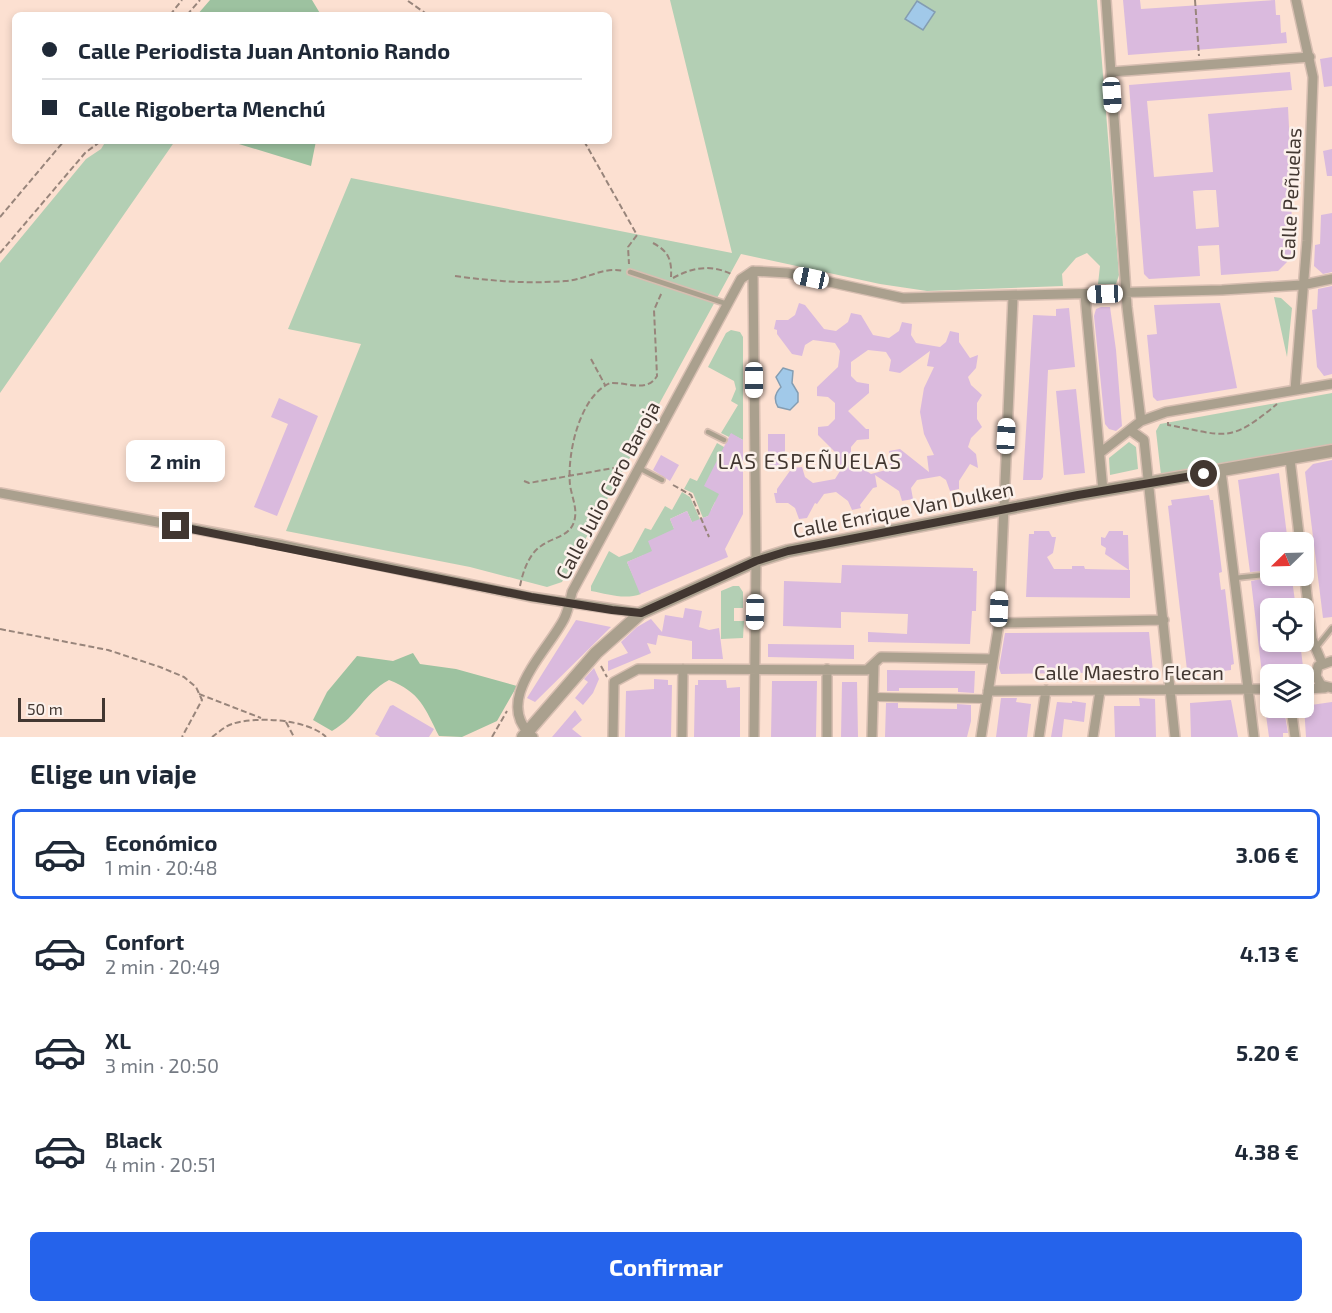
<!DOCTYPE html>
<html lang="es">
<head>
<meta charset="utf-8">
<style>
	:root { --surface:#fff; --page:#f6f6f7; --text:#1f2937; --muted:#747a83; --line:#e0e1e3; --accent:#2563eb }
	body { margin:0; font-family:"Exo 2",sans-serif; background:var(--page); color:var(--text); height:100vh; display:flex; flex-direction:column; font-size:22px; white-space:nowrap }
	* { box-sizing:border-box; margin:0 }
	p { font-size:20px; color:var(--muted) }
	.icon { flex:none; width:33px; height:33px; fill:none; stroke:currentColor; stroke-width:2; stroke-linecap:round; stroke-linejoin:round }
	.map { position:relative; height:737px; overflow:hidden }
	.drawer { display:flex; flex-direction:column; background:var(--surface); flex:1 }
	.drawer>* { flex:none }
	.hud { position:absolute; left:12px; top:12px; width:600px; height:132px; border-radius:9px; box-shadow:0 3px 9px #0003; display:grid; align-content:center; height:132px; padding:0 30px; background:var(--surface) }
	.needle { width:39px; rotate:247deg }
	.controls { position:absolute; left:1260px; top:532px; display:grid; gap:12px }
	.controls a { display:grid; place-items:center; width:54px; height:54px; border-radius:9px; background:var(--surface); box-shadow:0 3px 9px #0003; font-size:30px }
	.scale { position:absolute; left:18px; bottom:15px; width:87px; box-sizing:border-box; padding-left:6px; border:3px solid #423731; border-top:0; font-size:16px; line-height:21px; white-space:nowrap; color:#423731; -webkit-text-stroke:4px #fcf1eb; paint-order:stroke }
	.end { position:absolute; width:27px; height:27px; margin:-14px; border:8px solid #423731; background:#fff; box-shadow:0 0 0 3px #fff }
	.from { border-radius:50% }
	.bubble { position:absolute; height:42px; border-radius:9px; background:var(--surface); box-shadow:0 3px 9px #0003; font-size:20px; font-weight:700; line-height:42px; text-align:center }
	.car { position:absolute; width:18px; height:36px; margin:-18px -9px; border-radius:8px; box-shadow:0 0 4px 2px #0007; background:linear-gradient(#fff 24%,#345 0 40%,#fff 0 76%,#345 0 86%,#fff 0) }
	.hud b { display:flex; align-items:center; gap:21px; height:57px; font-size:22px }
	.hud b+b { border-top:2px solid var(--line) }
	.hud i { width:15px; height:15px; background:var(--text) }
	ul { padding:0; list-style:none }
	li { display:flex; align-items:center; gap:18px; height:90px; margin:0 12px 9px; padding:0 18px; border:3px solid transparent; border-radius:9px }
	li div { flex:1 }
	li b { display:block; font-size:22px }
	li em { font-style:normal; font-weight:700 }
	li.selected { border-color:var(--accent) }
	li>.icon { width:54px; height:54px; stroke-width:1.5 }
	h2 { padding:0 30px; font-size:27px; line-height:72px }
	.action { display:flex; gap:12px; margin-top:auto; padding:12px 30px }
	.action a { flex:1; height:69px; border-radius:9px; background:var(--accent); color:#fff; font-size:24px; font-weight:700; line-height:69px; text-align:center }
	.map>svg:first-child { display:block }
	.green { fill:#b3cfb4 }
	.forest { fill:#9dc2a0 }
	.water { fill:#a1c9e9; stroke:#849db2; stroke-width:1.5 }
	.building { fill:#dabade; fill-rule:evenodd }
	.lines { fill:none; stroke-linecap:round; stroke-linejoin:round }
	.service-casing { stroke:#d7beb1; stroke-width:8 }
	.pedestrian-casing { stroke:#d7beb1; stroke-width:10 }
	.minor-casing { stroke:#d7beb1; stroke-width:12 }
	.tertiary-casing { stroke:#d7beb1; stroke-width:15 }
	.path { stroke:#98857b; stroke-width:2; stroke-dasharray:6 3; stroke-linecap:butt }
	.service { stroke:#aaa08e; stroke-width:4.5 }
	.pedestrian { stroke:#aaa08e; stroke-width:8 }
	.minor { stroke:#aaa08e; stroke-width:9 }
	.tertiary { stroke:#aaa08e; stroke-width:12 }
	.route { stroke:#423731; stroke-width:8 }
	.labels { text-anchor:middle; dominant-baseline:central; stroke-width:5; stroke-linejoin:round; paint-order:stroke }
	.street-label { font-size:20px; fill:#423731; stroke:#fcf1eb }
	.neighbourhood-label { font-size:21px; letter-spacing:1.5px; fill:#423731; stroke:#fcf1eb }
</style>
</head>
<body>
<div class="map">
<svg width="1332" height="737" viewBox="0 0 1332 737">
	<rect width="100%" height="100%" fill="#fce0d1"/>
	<!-- green -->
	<path class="green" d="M670,0H1097L1119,275L1116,284H1098L1100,266L1087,253L1076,258L1062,274L1063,286L927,291L880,284L741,254L562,582L547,587L470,567L286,531L361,344L288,329L351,178L732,253Z
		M106,141H175L0,393V263L86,159L101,149Z
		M1274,297L1281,298L1292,308L1287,357Z
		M731,330L740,332L743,337V440L731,434L729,437L721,433L738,405L731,401L736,389L734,381L708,367L726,333Z
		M1332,393V445L1161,475L1156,431L1160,424Z
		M1129,442L1136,447L1138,469L1110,475L1109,458Z
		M717,443L724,447L727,498L715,502L711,510L713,514L703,518L693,493L684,489L690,478L697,481Z
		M682,492L690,497L708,537L700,540L687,511L670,519L687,560L661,572L644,555L627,562L641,594C624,600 608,594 591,591V586L609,551L619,557L632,552L645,528L651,530L665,506L672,510Z
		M733,586H739L743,592V608H734V621H744L743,638L721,639V591Z"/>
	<!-- forest -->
	<path class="forest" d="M210,0H312L321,15H197Z
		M229,141H316L311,166Z
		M413,653L420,664L456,669L517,686L497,721L462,737L439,736C425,708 420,692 389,680C362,695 359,715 332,731L313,720L327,692L357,656L393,661Z"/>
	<!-- water -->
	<path class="water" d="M917,1L935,12L923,30L905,19Z
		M783,368L793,371L792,383L798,393V402L790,410L778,407C773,399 775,393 781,387L776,377Z"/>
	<!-- building -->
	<path class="building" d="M1123,0H1140L1141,9L1275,0L1276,15H1280L1281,33L1286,32L1287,43L1128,55Z
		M1332,57V86L1324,87L1320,59Z
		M1290,72L1292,90L1147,101L1154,177L1213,172L1208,114L1288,107L1292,188L1291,253L1287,262L1278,271L1221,275L1219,245L1198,246L1200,276L1149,279L1144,274L1129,85ZM1206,190H1216L1219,227L1196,229L1193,191Z
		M1332,149V176H1327L1323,151Z
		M1332,213V272L1323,274L1314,266L1315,245L1320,244L1321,215Z
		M1332,286V374L1324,376L1317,367L1312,310L1317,309L1318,289Z
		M799,303L805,305L824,329L836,331L848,322L851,313L861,315L873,335L889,338L899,331L902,322L912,324L911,335L916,343L940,347L946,342L950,331L959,333V342L970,358L978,355L976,368L968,377L971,385L982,395L977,403V419L982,427L971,438L968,447L976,454L978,468L970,464L959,481V489L950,491L946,480L940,476L917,480L911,488L913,499L902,501L899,491L875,475L877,487L873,488L860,505L861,508L852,510L848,501L836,492L824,494L817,504L815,503L807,518L799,519L795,508L788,503H776L774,493H777V489L792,468L802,467L805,477L813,483L835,479L840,471L838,455L818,435V427L828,426L835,419V403L828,397L817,396V387L838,367L840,351L835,343L813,340L805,345L802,356L792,354L777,334V330L774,329L776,320H788L795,315ZM868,350L886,352L891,360L889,371L900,373L930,351L927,366L934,367L924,388L920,412L924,434L934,455L927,456L929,472L900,449L889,451L891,462L886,470L871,474L851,460V447L857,440L869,439V429H866L848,411L869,393V384L857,382L851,376V362Z
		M1220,303L1237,388L1157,401L1153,397L1147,335L1157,334L1154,305Z
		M1101,307H1110L1116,350L1122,426L1116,431L1109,429L1105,424L1094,316L1096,309Z
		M1069,308L1075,367L1048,370L1043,477L1041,480H1023L1033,315L1056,316V309Z
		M1076,389L1085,473L1064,475L1056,391Z
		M279,398L318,416L277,516L254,507L288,424L271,417Z
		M731,433L743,440V514L725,549L728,557L640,594L627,562L652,551L648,541L674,529L670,519L687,511L692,522L708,516L719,494L704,486Z
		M768,434H785V469H768Z
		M661,455L679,465L670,481L653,470Z
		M1332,460V617L1323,618L1305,472L1313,464Z
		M1279,473L1288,543H1261L1265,571L1250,572L1238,480Z
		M1209,495L1210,500H1213L1222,572L1219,573L1221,590L1225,589L1234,664L1231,665V670L1191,675V669L1187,670L1168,506L1172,505L1171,500Z
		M1034,531H1049L1052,537H1056L1053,553L1047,557L1054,569H1072V566H1084L1085,569L1130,570V598L1026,597L1029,534H1034Z
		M1109,531H1123V535H1128L1129,570L1105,554L1106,548L1101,545V537L1105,538Z
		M842,565L973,568V571H977L976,611H972L970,644L868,642V632L907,634L908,614L841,612V628L783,626L784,581L841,583Z
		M1266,578V582L1292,579L1296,609H1270V642H1300L1304,675H1270V682H1263L1251,581Z
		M685,608L702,611L699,627L709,630L719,628L723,659H692V641L658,635L656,645L647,643L651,653L608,671V661L628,653L621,642L637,627L651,619L662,632L665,615L683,618Z
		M576,620L611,627L535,702L527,698Z
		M1149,632L1153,672L1001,674L999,668L1005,633Z
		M768,644L854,645V659L768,657Z
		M594,668L599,679L593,693L583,705L575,698L588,682L584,679Z
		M887,670L975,671L974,693L958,692V688H899V691H887Z
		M654,679L668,680V685H672L671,737H625L626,691L654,689Z
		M698,680H726L727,688L740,687V737H694L695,685H698Z
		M772,681H817L816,737H771Z
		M842,682H857L858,737H841Z
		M1001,698H1017L1016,702L1031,704L1027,737H996Z
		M1139,698L1155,699L1156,737H1115L1114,706H1140Z
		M1231,700L1238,737H1191L1190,703Z
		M1072,701L1086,703L1084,722L1064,719L1062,737H1051L1057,702L1072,703Z
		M1332,702V737H1306L1304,706Z
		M886,703H898V708L957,709V704L971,705V721L967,737H885Z
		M393,705L434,729L429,737H380L375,734L390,706Z
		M1265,708L1284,709L1288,733H1283V737H1269Z
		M575,710L582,720L572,729L582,737H552Z"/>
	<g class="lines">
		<defs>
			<path id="service" d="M630,272L727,304
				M708,432L724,440
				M639,468L662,480
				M1235,578L1263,575
				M1316,648L1332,628"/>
			<path id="pedestrian" d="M873,697L986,699"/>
			<path id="minor" d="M1106,0L1127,307L1141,421
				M1111,72L1310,57
				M753,271L788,273L903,298L1222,290L1302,285L1332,279
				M753,271L756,561L754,737
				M1085,295L1103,491
				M1295,390L1307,241L1313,77L1296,0
				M1130,430L1144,440L1175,737
				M1100,453L1141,421L1166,412L1332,384
				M1290,459L1300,543
				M1221,471L1254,737
				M0,493L282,545L531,597L641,613
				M1304,570L1312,639L1322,663
				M999,623L1164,620
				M1332,661L1318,666L1316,676L1321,685L1332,688
				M1304,689L1325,688
				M988,691L1270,689
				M1291,708L1295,737
				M533,737C491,702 547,652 564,619C568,611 570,601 572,592L741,279L753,271
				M613,737L614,682L638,669L867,670L881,657L993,659
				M682,737L683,669
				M827,737V669
				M872,737L874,664
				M981,737L999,623L1013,297
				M1039,737L1046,690
				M1093,737L1100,691"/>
			<path id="tertiary" d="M523,737L596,653L641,613L756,561L788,551L1078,495L1332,451"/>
		</defs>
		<!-- service casing -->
		<use href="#service" class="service-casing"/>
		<!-- pedestrian casing -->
		<use href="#pedestrian" class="pedestrian-casing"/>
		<!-- minor casing -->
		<use href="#minor" class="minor-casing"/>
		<!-- tertiary casing -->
		<use href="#tertiary" class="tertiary-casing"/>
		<!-- path -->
		<path class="path" d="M1195,0L1199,56
			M408,1L428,15
			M170,15L182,0
			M187,15L200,0
			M584,141L637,235L628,247L629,264
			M0,217L64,141
			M653,243C668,251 672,259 671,277
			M0,253L85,153L101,141
			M455,276C492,281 527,284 565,281C586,280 603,266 624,271
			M673,278C693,267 712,264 733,275
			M591,359L605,385
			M1168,422V425C1226,435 1228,445 1277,404
			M524,481L529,483L625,466L630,468
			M673,485L691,495L709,537
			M520,586C523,571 529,554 541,546C553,537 569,537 574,522C578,509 572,498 570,485C567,454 579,397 610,383C627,382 647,393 657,376L654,310L662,292
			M0,629L108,650L160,667L184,677L196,687L202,700L182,737
			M601,666L607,677
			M199,694L261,718
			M286,722L294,737
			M212,737C218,733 225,726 232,724C255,716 308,719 326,737
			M492,737L507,711"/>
		<!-- service -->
		<use href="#service" class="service"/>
		<!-- pedestrian -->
		<use href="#pedestrian" class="pedestrian"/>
		<!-- minor -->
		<use href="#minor" class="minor"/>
		<!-- tertiary -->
		<use href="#tertiary" class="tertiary"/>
	</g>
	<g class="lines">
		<!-- route -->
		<path class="route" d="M176,526L531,597L612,610L641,613L756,561L788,551L1078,495L1204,474"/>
	</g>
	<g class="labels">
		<!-- street labels -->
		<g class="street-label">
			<text transform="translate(1290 194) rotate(-87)">Calle Peñuelas</text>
			<text transform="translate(607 490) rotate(-62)">Calle Julio Caro Baroja</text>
			<text transform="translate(903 509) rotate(-11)">Calle Enrique Van Dulken</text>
			<text x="1129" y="672">Calle Maestro Flecan</text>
		</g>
		<!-- neighbourhood labels -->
		<g class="neighbourhood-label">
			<text x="810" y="460">LAS ESPEÑUELAS</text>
		</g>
	</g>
</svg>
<div class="controls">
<a><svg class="needle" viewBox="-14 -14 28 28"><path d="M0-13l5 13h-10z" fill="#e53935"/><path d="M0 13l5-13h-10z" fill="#747a83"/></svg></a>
<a><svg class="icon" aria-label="locate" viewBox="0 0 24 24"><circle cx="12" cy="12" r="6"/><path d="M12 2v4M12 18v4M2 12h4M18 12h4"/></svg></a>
<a><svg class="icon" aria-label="layers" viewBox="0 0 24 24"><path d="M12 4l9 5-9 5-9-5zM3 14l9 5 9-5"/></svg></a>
</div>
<div class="scale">50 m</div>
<i class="end from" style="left:1204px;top:474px"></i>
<i class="end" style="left:176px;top:526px"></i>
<div class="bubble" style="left:126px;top:440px;width:99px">2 min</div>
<i class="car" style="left:1112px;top:95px;rotate:176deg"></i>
<i class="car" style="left:811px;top:278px;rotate:282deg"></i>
<i class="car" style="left:1105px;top:294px;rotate:268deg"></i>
<i class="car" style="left:754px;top:380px;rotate:180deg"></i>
<i class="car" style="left:1006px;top:436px;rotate:3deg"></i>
<i class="car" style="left:999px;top:609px;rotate:2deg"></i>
<i class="car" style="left:755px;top:612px;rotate:181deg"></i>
<div class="hud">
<b><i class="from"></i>Calle Periodista Juan Antonio Rando</b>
<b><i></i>Calle Rigoberta Menchú</b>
</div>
</div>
<section class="drawer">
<h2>Elige un viaje</h2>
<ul>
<li class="selected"><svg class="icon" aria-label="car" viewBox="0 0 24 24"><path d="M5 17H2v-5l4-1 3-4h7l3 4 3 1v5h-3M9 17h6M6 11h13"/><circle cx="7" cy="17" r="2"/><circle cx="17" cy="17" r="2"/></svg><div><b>Económico</b><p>1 min · 20:48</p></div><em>3.06 €</em></li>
<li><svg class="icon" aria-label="car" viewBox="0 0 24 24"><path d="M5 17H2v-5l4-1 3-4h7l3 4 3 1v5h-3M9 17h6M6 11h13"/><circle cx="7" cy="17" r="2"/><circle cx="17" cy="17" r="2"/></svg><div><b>Confort</b><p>2 min · 20:49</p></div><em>4.13 €</em></li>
<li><svg class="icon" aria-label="car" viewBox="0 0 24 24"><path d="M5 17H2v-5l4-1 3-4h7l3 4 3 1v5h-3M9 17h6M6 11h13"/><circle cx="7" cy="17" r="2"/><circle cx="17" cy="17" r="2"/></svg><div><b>XL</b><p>3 min · 20:50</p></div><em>5.20 €</em></li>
<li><svg class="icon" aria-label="car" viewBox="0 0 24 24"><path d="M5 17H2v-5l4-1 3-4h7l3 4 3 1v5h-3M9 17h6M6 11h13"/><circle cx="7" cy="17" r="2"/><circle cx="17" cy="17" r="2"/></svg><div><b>Black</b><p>4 min · 20:51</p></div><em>4.38 €</em></li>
</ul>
<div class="action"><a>Confirmar</a></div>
</section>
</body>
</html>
